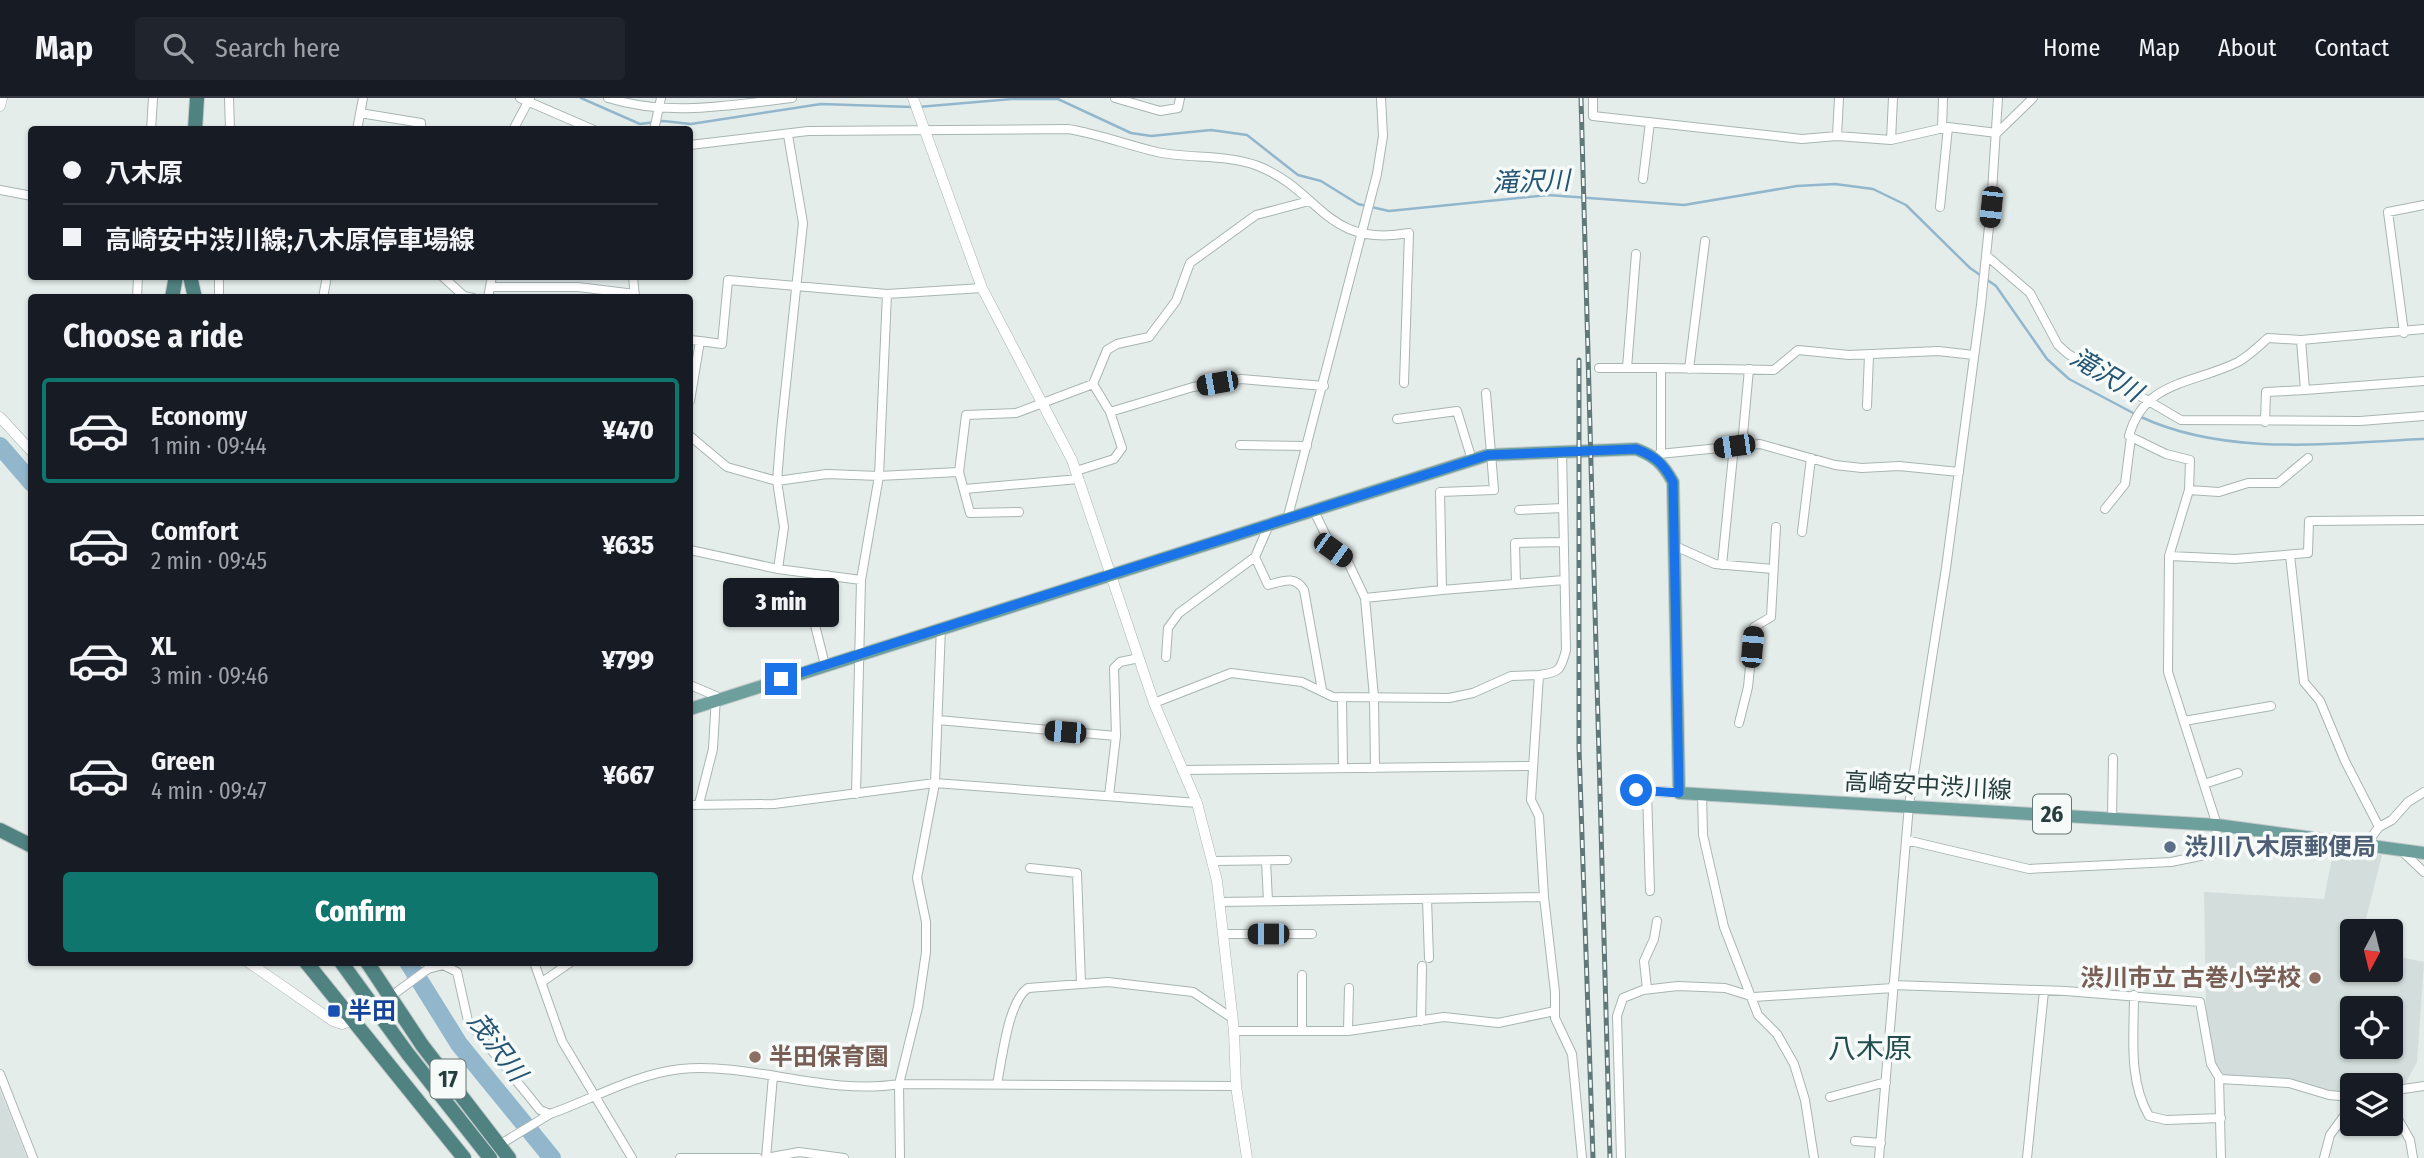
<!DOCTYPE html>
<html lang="en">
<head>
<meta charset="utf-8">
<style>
	:root { --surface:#171b24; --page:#20242c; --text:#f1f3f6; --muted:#9ea1a6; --line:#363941; --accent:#0f766e }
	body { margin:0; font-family:"Fira Sans Condensed","Noto Sans JP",sans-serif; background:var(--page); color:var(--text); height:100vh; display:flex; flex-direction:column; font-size:26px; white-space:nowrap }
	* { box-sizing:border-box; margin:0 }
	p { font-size:23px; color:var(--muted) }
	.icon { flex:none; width:38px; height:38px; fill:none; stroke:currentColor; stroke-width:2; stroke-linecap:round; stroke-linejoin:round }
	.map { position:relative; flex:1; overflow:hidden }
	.sheet { position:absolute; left:28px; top:196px; width:665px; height:672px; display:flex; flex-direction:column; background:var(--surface); border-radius:7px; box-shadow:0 2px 5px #0004 }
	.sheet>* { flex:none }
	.hud { position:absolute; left:28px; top:28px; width:665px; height:154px; border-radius:7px; box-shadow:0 2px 5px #0004; display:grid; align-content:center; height:154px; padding:0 35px; background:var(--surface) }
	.needle { width:46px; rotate:187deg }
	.fabs { position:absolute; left:2340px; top:821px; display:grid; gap:14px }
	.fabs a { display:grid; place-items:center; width:63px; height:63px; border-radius:7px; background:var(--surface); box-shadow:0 2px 5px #0004; font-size:35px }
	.end { position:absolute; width:32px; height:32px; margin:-16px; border:9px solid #1a73e8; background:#fff; box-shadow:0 0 0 4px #fff }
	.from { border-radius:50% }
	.bubble { position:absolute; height:49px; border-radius:7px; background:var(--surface); box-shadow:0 2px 5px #0004; font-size:23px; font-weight:800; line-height:49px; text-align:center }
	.car { position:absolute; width:21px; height:42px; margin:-21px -10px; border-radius:9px; box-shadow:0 0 5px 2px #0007; background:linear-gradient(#222 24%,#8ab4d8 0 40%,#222 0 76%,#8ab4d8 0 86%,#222 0) }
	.hud b { display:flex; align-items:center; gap:24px; height:66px; font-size:26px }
	.hud b+b { border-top:2px solid var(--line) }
	.hud i { width:18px; height:18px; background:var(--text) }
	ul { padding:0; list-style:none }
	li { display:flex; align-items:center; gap:21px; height:105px; margin:0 14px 10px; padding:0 21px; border:4px solid transparent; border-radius:7px }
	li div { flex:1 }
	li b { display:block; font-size:26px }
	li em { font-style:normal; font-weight:800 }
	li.on { border-color:var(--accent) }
	li>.icon { width:63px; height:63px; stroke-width:1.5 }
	h2 { padding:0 35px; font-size:32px; line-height:84px }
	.primary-button { display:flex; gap:14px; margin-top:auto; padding:14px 35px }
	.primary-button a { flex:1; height:80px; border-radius:7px; background:var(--accent); color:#fff; font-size:28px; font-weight:800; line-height:80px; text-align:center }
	header { display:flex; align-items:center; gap:42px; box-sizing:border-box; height:98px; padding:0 35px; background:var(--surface); border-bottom:2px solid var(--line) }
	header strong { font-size:33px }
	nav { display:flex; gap:38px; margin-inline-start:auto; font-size:24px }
	.search { width:490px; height:63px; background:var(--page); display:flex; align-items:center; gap:18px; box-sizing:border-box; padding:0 24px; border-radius:7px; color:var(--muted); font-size:26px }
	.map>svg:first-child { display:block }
	.built { fill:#d3dddb; fill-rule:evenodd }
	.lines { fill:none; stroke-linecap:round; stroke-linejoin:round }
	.stream { stroke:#92b7cd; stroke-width:2.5 }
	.river { stroke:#92b7cd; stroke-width:18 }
	.tertiary-tunnel { stroke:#bfcac8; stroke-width:10; stroke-dasharray:10 5; stroke-linecap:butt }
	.minor-casing { stroke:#a8b5b3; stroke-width:10 }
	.tertiary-casing { stroke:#a8b5b3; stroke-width:11 }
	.primary-casing { stroke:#c2c9c9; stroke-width:14 }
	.trunk-casing { stroke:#c2c9c9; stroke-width:16 }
	.minor { stroke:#fff; stroke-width:8 }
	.tertiary { stroke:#fff; stroke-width:10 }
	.primary { stroke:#6d9f9d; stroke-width:12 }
	.trunk { stroke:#508282; stroke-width:14 }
	.rail-casing { stroke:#607978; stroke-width:5 }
	.rail { stroke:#f6faf8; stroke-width:2.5; stroke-dasharray:8; stroke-linecap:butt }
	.route { stroke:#1a73e8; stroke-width:9 }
	.service-dot { fill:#5c6f8a; stroke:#f6faf8; stroke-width:2.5 }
	.education-dot { fill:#8d6e63; stroke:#f6faf8; stroke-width:2.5 }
	.transit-dot { fill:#1a4fb4; stroke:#f6faf8; stroke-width:2.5 }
	.labels { text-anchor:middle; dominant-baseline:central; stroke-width:7; stroke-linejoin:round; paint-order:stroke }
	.shield { fill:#f6faf8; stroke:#647675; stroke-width:2 }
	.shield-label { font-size:23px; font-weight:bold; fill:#263e3d }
	.street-label { font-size:24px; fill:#263e3d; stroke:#f6faf8 }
	.service-label { font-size:24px; font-weight:bold; fill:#4e5e75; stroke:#f6faf8; text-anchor:start }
	.education-label { font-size:24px; font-weight:bold; fill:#785e54; stroke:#f6faf8; text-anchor:end }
	.transit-label { font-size:24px; font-weight:bold; fill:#164399; stroke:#f6faf8; text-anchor:start }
	.water-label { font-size:26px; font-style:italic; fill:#245575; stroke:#f6faf8 }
	.quarter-label { font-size:28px; fill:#234e4d; stroke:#f6faf8 }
</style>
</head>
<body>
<header>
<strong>Map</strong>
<div class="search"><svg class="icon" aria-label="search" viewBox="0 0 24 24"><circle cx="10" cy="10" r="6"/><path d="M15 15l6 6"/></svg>Search here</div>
<nav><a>Home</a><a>Map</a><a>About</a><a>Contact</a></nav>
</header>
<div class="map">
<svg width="2424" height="1060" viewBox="0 0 2424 1060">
	<rect width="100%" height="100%" fill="#e5edeb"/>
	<!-- built -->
	<path class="built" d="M2334,750L2382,757L2363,833H2352V872H2390L2391,857L2424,864L2417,964L2405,986L2391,989L2352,987V995L2331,994L2290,981L2221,977L2214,965L2206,911L2204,794L2324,801ZM2352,910H2390V948H2352Z
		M0,992L27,1060H0Z"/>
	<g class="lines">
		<!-- stream -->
		<path class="stream" d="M581,0L640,26L663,23L691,26L821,6L912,9
			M918,9L1012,1H1058L1131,35L1151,38L1211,32L1247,37L1298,77L1321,83L1358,106L1389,113L1548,97L1684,107L1797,88L1835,86L1873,91L1906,107L1970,170L1996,188L2047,261L2069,281L2135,316
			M2141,319C2227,359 2332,345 2424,341"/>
		<!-- river -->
		<path class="river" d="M0,348L32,385
			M408,864L459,946L552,1060"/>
		<!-- tertiary-tunnel -->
		<path class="tertiary-tunnel" d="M356,921L381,905"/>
		<defs>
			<path id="minor" d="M229,0L230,32
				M520,0L594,32
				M608,0C669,19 730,7 792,0
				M1115,0L1160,13L1178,10L1180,0
				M1593,0V18L1802,41L1837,38L1891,42L1948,29L1997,35L2033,0
				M360,15L421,25V32
				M1942,31L1943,0
				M151,32L153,0
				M357,32L363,0
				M513,32L530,0
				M654,32L661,0
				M1837,38L1839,0
				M1891,42L1893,0
				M690,47L808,33L1068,31C1099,36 1127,47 1157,54C1189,61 1227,56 1258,68C1321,93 1325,150 1409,135L1404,285
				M1643,81L1650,24
				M0,92L32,98
				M1940,109L1948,29
				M1987,158L2030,195L2058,247L2068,256L2181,322L2360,323L2424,318
				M219,178V200
				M442,178L464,198L473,200
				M633,178L635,200
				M491,189H578L635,196
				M137,200L138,178
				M323,200L327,178
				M488,200L492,178
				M2424,231L2301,242L2305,292L2424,283
				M2404,235L2388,114L2424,107
				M690,242L700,243L690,303
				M700,243L722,246L728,182L887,196L982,190
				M1599,270H1661
				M1627,270L1636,156
				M1689,271L1705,143
				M1093,286L1110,314L1193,289L1241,281L1324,288
				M1486,295L1494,392L1440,394L1442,492L1564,482
				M1867,308L1869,257
				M1397,321L1457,313L1472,362
				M2265,324L2266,294L2305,292
				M690,338L727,369L777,383L827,376L879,378L959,374
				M1240,347L1307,348
				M1742,347L1749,271
				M1562,352L1566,552C1561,572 1559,575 1539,577L1531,702L1539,718L1544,799L1555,894V920L1572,956L1582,1060
				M1661,355V270L1774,272L1798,252L1849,257L1938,253L1974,257
				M1659,356L1760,346L1835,367L1862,370L1899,368L1959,374
				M1076,373L1114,361L1122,350L1110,314
				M965,391L1079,381
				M2189,392L2219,394L2248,385H2278L2308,360
				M2105,411L2125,386L2131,339
				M1519,412L1563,410
				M1314,413L1333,452L1347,462L1365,500L1374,599L1375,670
				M1019,414L970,415L959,374L966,317L1016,315L1093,286L1107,252L1117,246L1149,239L1176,203L1190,165L1256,117L1309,103
				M1287,422L1377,76L1383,38L1381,0
				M1269,427L1255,459L1268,487C1283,483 1295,477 1304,492L1322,592
				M1802,434L1811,360
				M1675,448L1715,466L1773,471
				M690,452L778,471L861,482L856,696
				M2290,457L2304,584L2320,603L2345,663L2379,729
				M2169,458L2235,461L2308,455L2309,423L2424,422
				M1722,467L1734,348
				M778,471L784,429L777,383L781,333L803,125L788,37
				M861,482L879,378L887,196
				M1516,486L1515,445L1563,444
				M1365,500L1442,492
				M1166,559L1168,530L1179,515L1255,459
				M825,567L814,523L827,477
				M690,587L716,598L713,651L699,706
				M1342,599L1343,670
				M1154,605L1231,575L1302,584L1333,599L1449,600L1473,595L1511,578L1539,577
				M938,622L1116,638
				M2184,623L2271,608
				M1739,625L1748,589L1754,529L1771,519L1776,429
				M1182,672L1533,668
				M2204,686L2238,675
				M1647,693L1650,793
				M1702,696L1703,737L1724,829L1758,917L1777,936L1794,966L1805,1002L1814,1060
				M1109,698L1116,638L1114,570L1120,564L1139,560
				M690,707L774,706L935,685L1197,705
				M2112,720L2113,660
				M1906,742L2029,771L2171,764L2215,755L2217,727L2168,574L2169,458L2189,392L2190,362L2166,356L2129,338C2144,282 2194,286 2238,264C2249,258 2259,248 2268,240L2301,242
				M2364,749L2379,729L2392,722L2408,704L2424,694
				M2404,755L2424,774
				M1212,763L1287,762
				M1266,763L1268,803
				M1030,770L1077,775L1081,886
				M1427,801L1429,860
				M1219,804L1544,799
				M1223,836H1312
				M534,864L562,943L632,1060
				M542,884L571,864
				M1893,887L2066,893L2200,904L2211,966L2220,981L2289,985L2329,997L2352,999
				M1647,891L1644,863L1654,841L1657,823
				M2134,897C2134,937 2128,982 2149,1018L2166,1022L2221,1020
				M390,899L428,871L443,867L457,874L468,923L540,1012L550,1016C593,1001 635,976 681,971C751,964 827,998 899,986L1236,988
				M1421,923L1422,868
				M1234,933H1348L1444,919L1498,925L1555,913
				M1302,933V877
				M1348,933L1349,890
				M0,976L33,1060
				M2219,979L2221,1060
				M997,986C1002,962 1008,903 1028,890L1108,884L1193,894L1232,920
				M2390,993L2424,988
				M1830,999L1886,984
				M2390,1007L2410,1042L2413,1060
				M1855,1043L1881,1045
				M499,1047L550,1016
				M680,1060H758
				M766,1060L773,978
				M766,1060L799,1054L844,1060
				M900,1060L899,986L918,909L926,854V824L917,780L935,685L941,529
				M1621,1060L1617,918L1623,900L1643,892L1678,888L1725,890L1754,899L1893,890
				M1879,1060L1909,707L1946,470L1981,207L1991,109L1998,0
				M2027,1060L2044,893
				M2324,1060L2330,1037L2352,1007"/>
			<path id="tertiary" d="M913,0L982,190L1072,362L1154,605L1197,705L1217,783L1234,933L1236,988L1247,1060
				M0,8L2,0
				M0,319L32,354
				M1636,692L1679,695
				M248,864L333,923L342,926L356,921"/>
			<path id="primary" d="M690,611L1488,357L1636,351C1655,358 1663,366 1673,384L1679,695L2217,727L2424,755"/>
			<path id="trunk" d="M195,32L197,0
				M190,178L195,200
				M172,200L176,178
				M0,732L32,748
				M306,864L464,1060
				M341,864L408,956L490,1060
				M367,864L422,947L509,1060"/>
		</defs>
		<!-- minor casing -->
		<use href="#minor" class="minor-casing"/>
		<!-- tertiary casing -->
		<use href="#tertiary" class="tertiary-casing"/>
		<!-- primary casing -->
		<use href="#primary" class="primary-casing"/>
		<!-- trunk casing -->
		<use href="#trunk" class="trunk-casing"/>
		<!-- minor -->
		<use href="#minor" class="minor"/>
		<!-- tertiary -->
		<use href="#tertiary" class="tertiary"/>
		<!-- primary -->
		<use href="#primary" class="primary"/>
		<!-- trunk -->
		<use href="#trunk" class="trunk"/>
		<defs>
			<path id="rail" d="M1581,0L1610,1060
				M1579,262V650L1593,1060"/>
		</defs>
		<!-- rail casing -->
		<use href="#rail" class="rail-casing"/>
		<!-- rail -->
		<use href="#rail" class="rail"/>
	</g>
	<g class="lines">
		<!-- route -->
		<path class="route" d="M781,581L1488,357L1636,351C1655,358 1664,366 1673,384L1679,695L1636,692"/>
	</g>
	<!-- markers -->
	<circle class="service-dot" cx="2170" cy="749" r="7"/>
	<g class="education-dot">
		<circle cx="2315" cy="880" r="7"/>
		<circle cx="755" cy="959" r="7"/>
	</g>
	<rect class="transit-dot" x="327" y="906" width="14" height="14" rx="3.5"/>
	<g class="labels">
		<!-- shield labels -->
		<g class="shield">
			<rect x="2033" y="696.5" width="38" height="39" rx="5"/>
			<rect x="430.5" y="961.5" width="35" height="39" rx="5"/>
		</g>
		<g class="shield-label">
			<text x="2052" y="716">26</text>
			<text x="448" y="981">17</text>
		</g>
		<!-- street labels -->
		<g class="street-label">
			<text transform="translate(1928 688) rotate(3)">高崎安中渋川線</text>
		</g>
		<!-- service labels -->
		<g class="service-label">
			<text x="2184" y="749">渋川八木原郵便局</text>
		</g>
		<!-- education labels -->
		<g class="education-label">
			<text x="2301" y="880">渋川市立 古巻小学校</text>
			<text x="769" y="959" text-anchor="start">半田保育園</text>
		</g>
		<!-- transit labels -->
		<g class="transit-label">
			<text x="348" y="913">半田</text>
		</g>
		<!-- water labels -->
		<g class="water-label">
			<text transform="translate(1531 84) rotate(-2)">滝沢川</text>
			<text transform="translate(2106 277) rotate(31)">滝沢川</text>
			<text transform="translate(497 949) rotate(53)">茂沢川</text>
		</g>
		<!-- quarter labels -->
		<g class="quarter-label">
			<text x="1870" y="950">八木原</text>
		</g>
	</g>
</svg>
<div class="fabs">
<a><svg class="needle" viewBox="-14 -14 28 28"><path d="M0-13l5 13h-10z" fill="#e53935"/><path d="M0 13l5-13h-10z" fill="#9ea1a6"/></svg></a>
<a><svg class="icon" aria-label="locate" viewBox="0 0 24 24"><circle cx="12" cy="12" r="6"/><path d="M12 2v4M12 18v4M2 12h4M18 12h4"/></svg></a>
<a><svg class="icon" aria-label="layers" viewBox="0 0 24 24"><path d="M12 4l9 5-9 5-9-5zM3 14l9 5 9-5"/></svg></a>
</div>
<i class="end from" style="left:1636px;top:692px"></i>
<i class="end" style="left:781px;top:581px"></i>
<div class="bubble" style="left:723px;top:480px;width:116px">3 min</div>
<i class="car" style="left:1991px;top:109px;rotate:186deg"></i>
<i class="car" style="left:1217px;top:285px;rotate:260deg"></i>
<i class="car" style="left:1734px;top:348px;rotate:262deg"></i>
<i class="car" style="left:1333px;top:452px;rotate:126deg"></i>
<i class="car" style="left:1752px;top:549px;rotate:5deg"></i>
<i class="car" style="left:1065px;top:634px;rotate:275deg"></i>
<i class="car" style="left:1268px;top:836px;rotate:270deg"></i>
<div class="hud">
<b><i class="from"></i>八木原</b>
<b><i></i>高崎安中渋川線;八木原停車場線</b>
</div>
<section class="sheet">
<h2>Choose a ride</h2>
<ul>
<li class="on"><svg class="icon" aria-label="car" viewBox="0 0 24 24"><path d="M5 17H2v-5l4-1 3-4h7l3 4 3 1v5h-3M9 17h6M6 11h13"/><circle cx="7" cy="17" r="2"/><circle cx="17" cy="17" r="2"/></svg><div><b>Economy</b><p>1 min · 09:44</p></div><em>¥470</em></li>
<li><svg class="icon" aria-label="car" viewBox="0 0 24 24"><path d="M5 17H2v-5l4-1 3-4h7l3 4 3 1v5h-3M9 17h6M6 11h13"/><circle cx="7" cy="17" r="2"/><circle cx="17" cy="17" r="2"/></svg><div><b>Comfort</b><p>2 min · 09:45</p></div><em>¥635</em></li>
<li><svg class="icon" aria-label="car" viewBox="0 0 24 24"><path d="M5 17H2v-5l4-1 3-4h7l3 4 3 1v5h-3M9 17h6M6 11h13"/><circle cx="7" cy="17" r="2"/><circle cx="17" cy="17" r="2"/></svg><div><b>XL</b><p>3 min · 09:46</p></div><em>¥799</em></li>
<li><svg class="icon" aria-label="car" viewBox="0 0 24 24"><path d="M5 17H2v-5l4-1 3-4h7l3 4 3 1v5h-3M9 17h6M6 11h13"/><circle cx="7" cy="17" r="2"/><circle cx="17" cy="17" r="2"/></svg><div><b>Green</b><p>4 min · 09:47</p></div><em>¥667</em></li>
</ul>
<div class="primary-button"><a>Confirm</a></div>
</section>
</div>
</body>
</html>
